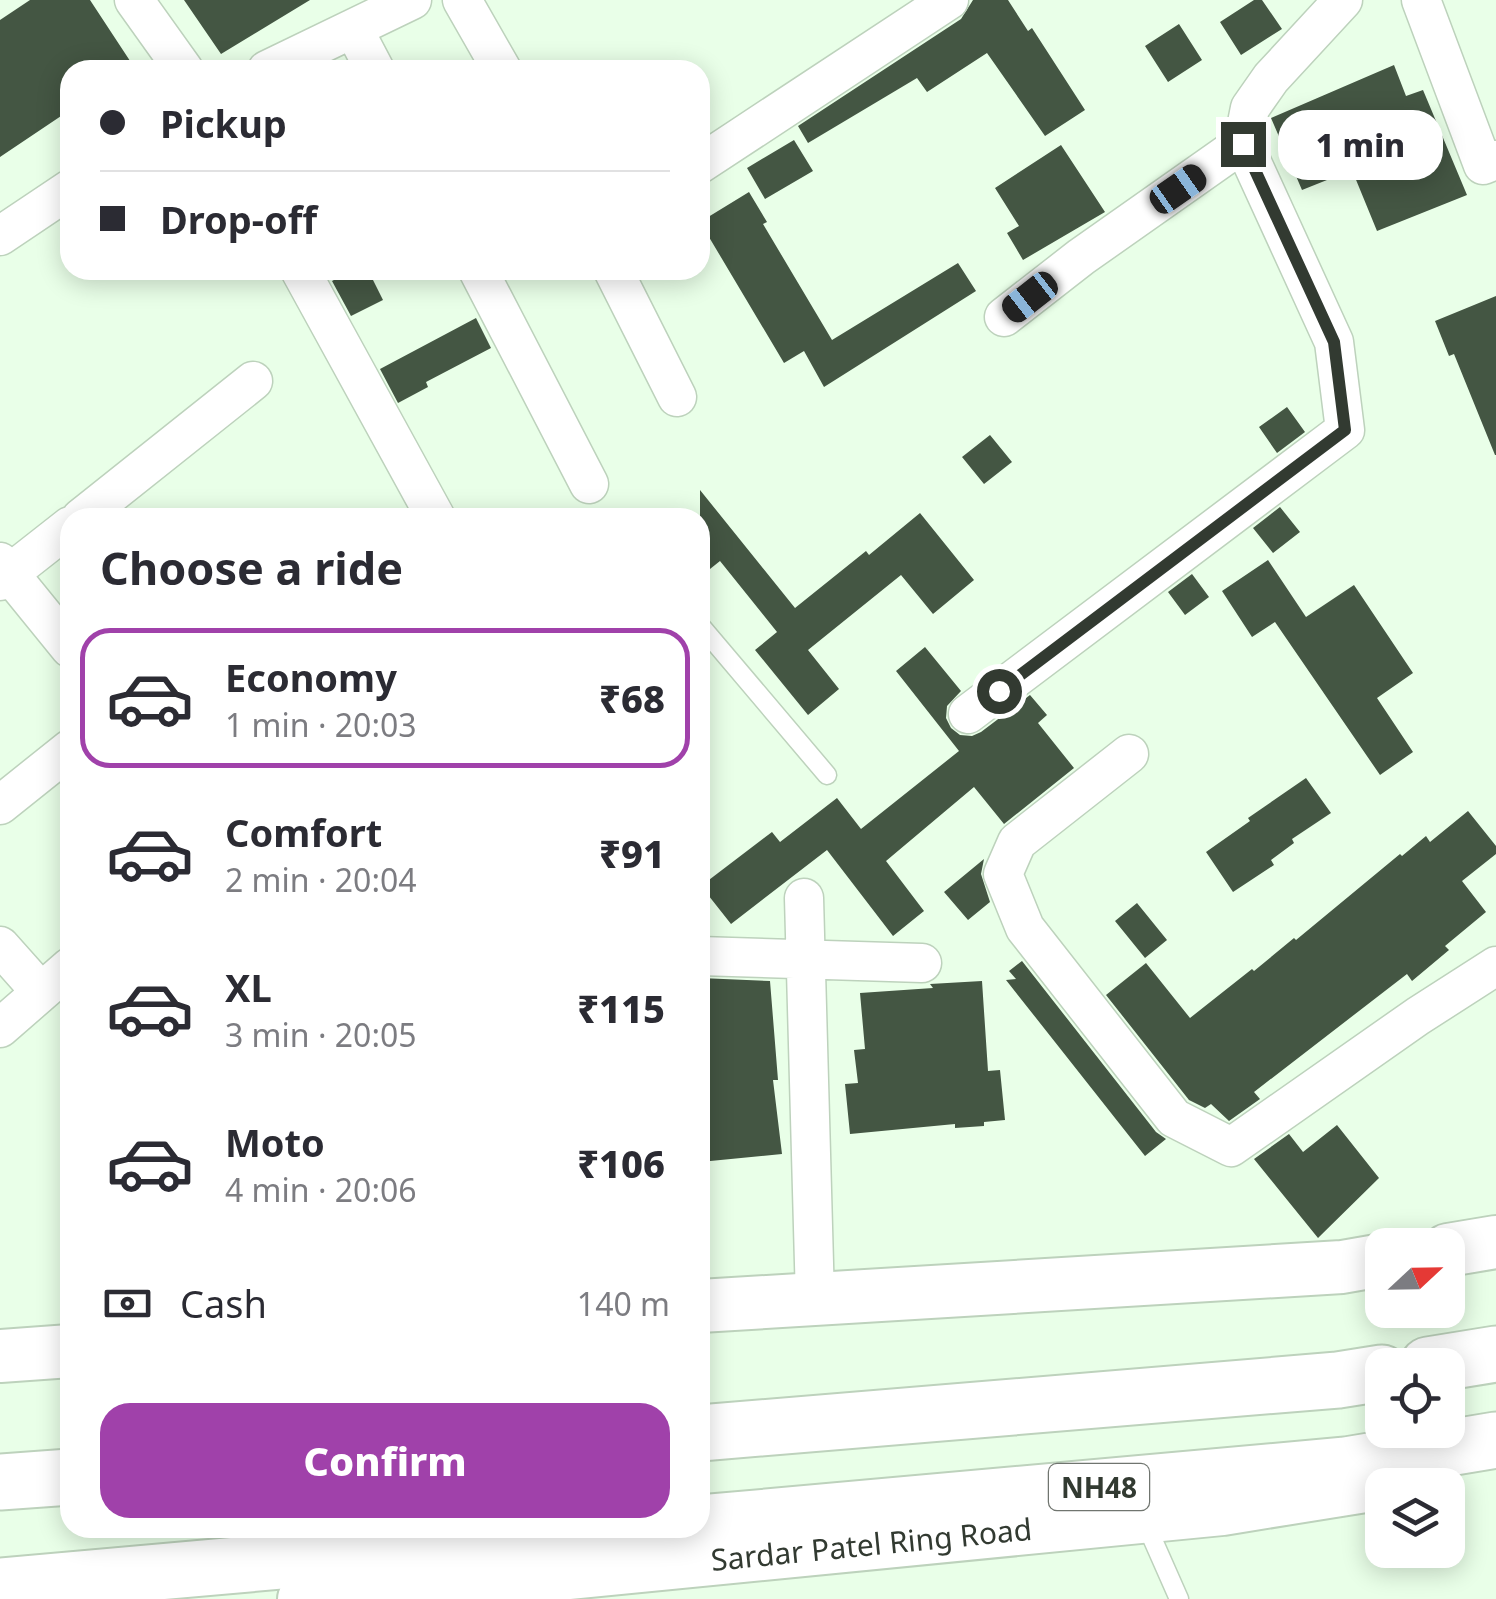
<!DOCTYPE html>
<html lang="en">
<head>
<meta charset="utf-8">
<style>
	:root { --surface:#fff; --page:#f7f7f7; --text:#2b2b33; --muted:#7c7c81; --line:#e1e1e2; --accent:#a041aa }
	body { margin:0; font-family:"Noto Sans",sans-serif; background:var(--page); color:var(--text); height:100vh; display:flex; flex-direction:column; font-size:38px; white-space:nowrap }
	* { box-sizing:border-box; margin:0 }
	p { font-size:32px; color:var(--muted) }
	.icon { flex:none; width:55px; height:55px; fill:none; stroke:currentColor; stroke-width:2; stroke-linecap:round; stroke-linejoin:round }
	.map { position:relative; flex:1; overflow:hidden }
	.panel { position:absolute; left:60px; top:508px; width:650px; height:1030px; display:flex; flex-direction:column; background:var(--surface); border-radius:30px; box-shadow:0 5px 25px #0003 }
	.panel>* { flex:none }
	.guide { position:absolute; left:60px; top:60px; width:650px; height:220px; border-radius:30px; box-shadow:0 5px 25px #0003; display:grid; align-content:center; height:220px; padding:0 40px; background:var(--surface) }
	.needle { width:65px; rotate:68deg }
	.controls { position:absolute; left:1365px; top:1228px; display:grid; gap:20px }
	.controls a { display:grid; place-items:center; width:100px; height:100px; border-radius:20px; background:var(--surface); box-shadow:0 5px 25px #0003; font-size:50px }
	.end { position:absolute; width:45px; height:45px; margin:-22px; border:12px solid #323a31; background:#fff; box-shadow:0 0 0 5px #fff }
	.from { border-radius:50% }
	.bubble { position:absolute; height:70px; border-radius:30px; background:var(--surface); box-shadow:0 5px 25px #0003; font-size:32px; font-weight:800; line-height:70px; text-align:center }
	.car { position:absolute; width:30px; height:60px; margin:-30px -15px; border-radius:12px; box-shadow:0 0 8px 2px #0007; background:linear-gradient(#222 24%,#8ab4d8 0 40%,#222 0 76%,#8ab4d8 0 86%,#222 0) }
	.guide b { display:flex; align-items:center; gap:35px; height:95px; font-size:38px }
	.guide b+b { border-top:2px solid var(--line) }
	.guide i { width:25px; height:25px; background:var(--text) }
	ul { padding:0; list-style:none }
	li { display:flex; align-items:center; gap:30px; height:140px; margin:0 20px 15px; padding:0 20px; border:5px solid transparent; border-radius:30px }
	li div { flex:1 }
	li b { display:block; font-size:38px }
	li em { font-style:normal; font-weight:800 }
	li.on { border-color:var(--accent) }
	li>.icon { width:90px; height:90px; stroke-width:1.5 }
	h2 { padding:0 40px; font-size:45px; line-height:120px }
	.pay { display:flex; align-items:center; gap:25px; height:110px; padding:0 40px; font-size:38px }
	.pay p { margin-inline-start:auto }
	.cta { display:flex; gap:20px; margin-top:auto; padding:20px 40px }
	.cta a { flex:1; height:115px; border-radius:30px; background:var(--accent); color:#fff; font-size:40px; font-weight:800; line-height:115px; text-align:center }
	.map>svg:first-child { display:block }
	.building { fill:#445643 }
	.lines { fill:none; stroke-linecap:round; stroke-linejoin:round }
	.lane-casing { stroke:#bdd2bc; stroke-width:21 }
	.street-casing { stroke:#bdd2bc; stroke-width:41 }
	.secondary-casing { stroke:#bdd2bc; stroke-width:56 }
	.highway-casing { stroke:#bdd2bc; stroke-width:59 }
	.lane { stroke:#fff; stroke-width:18 }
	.street { stroke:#fff; stroke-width:38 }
	.secondary { stroke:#fff; stroke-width:52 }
	.highway { stroke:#fff; stroke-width:55 }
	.route { stroke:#323a31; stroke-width:12 }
	.labels { text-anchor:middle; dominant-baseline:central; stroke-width:10; stroke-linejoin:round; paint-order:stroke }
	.shield { fill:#fff; stroke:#70756f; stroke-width:2.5 }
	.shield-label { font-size:28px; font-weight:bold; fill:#323a31 }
	.street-label { font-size:30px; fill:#323a31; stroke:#fff }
</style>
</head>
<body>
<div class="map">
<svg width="1496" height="1599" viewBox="0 0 1496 1599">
	<rect width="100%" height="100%" fill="#e9ffe8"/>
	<!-- building -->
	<path class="building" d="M30,0H90L136,70H70V110L0,157V20Z
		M184,0H310L221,54Z
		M973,0H1008L1028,31L1032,28L1085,110L1045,136L987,53L927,92L917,78L808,143L798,126L961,19Z
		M1254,0H1262L1282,29L1241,55L1220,22Z
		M1179,24L1202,60L1168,82L1145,46Z
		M1394,65L1406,96L1423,90L1467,195L1377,231L1352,170L1302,190L1271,118Z
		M794,140L813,171L765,199L747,168Z
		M1061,145L1105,212L1023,260L1007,233L1019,226L995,188Z
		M749,192L767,222L763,224L832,340L958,263L976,291L824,387L804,351L784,363L700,222Z
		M353,270H368L383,300L351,316L332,281Z
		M1496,296V455H1495L1454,354L1449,356L1435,321Z
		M476,318L491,348L426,382L428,387L398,403L380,369Z
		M1287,407L1305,432L1277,453L1259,427Z
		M990,435L1012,462L984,484L962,457Z
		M700,490L795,608L866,551L869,555L920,513L974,580L933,614L901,575L808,650L839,689L808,715L755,650L777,632L720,561L700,577Z
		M1280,507L1300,532L1273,553L1253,528Z
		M1268,560L1306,617L1354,585L1413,673L1377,698L1413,752L1380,775L1275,622L1252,637L1222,591Z
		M1192,574L1209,597L1185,615L1168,592Z
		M925,647L961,691L947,706L946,718L951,728L960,735L972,736L981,732L1030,695L1047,715L1038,723L1074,768L1004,824L974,787L886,861L924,911L893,936L827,850L731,924L701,886L772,832L780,842L837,798L861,829L959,751L896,671Z
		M1306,778L1331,813L1292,839L1294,843L1271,860L1274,865L1233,892L1206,852L1250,821L1248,818Z
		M1468,811L1496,846V854L1462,881L1486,912L1445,946L1449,950L1412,981L1407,974L1254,1092L1260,1099L1229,1121L1211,1104L1205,1108L1189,1100L1106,995L1146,963L1190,1018L1252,969L1254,971L1294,938L1296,940L1400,854L1402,856L1426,836L1430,842Z
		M984,859L981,874L990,902L968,920L944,892Z
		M1137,903L1167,940L1145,958L1115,921Z
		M1022,961L1156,1132L1166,1139L1145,1156L1006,980L1016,979L1009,971Z
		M700,978L770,981L778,1080H773L782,1154L700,1162Z
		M982,981L988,1071L1000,1070L1005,1120L984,1122V1126L955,1128V1124L850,1134L845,1084L858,1083L854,1050L865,1049L860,993L933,988L930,984Z
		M1337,1125L1379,1178L1318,1238L1254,1159L1289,1134L1303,1152Z"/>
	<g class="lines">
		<defs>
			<path id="lane" d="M700,625L827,775
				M1145,1522L1179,1599"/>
			<path id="street" d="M134,0L184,70
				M462,0L502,70
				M1421,0L1483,165L1496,160
				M354,30L375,70
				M267,70L412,0
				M700,164L949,0
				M0,236L70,189
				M300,270L436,518
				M478,270L589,484
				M613,270L677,397
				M1004,317L1081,257L1243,143
				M81,518L253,381
				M0,562L70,648
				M0,581L70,526
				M968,714L1345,430L1334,342L1243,143L1250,108L1271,78L1343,0
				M1129,754L1017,842L1003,874L1025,928L1174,1118L1231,1147L1418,1016L1496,966
				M0,805L70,749
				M804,898L815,1300
				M0,946L41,992
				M700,956L922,963
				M0,1028L70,967"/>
			<g id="secondary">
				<path d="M1448,1250L1496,1242"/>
				<path d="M700,1306L1342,1267L1382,1260"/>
				<path d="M0,1356L70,1351"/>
				<path id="s1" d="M304,1599L1222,1509L1371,1485"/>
			</g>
			<path id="highway" d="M1428,1365L1496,1354
				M700,1433L1338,1380L1382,1373
				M0,1482L70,1477
				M700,1523L1346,1465L1496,1440
				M0,1586L654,1528"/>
		</defs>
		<!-- lane casing -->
		<use href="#lane" class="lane-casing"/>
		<!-- street casing -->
		<use href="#street" class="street-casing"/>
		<!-- secondary casing -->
		<use href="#secondary" class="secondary-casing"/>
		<!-- highway casing -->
		<use href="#highway" class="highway-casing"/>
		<!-- lane -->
		<use href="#lane" class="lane"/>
		<!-- street -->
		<use href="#street" class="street"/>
		<!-- secondary -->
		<use href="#secondary" class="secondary"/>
		<!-- highway -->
		<use href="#highway" class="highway"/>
	</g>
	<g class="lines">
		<!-- route -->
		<path class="route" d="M999,691L1345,430L1334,342L1243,144"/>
	</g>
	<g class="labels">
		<!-- shield labels -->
		<rect class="shield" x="1049" y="1464" width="100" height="46" rx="8"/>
		<g class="shield-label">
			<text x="1099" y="1487">NH48</text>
		</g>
		<!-- street labels -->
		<g class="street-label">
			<text stroke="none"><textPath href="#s1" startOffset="570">Sardar Patel Ring Road</textPath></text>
		</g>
	</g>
</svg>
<div class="controls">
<a><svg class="needle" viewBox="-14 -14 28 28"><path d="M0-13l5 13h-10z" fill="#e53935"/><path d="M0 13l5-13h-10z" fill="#7c7c81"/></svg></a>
<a><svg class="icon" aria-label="locate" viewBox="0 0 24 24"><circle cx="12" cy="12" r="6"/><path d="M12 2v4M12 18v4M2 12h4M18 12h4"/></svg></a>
<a><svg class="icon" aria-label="layers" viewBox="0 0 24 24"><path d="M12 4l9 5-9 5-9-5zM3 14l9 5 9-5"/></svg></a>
</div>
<i class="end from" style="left:999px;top:691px"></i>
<i class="end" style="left:1243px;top:144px"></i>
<div class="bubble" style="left:1278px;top:110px;width:165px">1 min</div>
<i class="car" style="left:1178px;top:189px;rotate:55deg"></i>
<i class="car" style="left:1030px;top:297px;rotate:232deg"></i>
<div class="guide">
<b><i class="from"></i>Pickup</b>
<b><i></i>Drop-off</b>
</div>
<section class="panel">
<h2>Choose a ride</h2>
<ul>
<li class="on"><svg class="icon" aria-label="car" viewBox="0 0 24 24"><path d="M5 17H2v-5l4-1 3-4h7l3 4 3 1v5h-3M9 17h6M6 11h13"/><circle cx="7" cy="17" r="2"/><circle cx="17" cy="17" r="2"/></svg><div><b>Economy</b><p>1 min · 20:03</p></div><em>₹68</em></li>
<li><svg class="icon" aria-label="car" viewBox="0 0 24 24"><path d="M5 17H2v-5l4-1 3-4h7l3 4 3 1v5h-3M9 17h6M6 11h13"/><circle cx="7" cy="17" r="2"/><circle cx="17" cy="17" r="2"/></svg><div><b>Comfort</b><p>2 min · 20:04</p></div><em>₹91</em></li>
<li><svg class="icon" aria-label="car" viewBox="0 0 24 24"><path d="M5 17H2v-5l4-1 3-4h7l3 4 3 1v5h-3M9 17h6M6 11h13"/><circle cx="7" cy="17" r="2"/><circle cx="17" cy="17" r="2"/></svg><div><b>XL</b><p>3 min · 20:05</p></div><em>₹115</em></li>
<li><svg class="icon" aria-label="car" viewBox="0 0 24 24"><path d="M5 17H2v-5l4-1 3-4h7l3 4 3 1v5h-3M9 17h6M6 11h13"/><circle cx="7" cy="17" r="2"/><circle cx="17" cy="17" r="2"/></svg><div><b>Moto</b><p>4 min · 20:06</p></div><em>₹106</em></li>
</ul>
<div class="pay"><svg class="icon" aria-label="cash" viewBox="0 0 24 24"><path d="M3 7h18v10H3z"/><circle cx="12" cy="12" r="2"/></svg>Cash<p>140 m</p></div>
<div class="cta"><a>Confirm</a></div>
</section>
</div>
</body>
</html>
